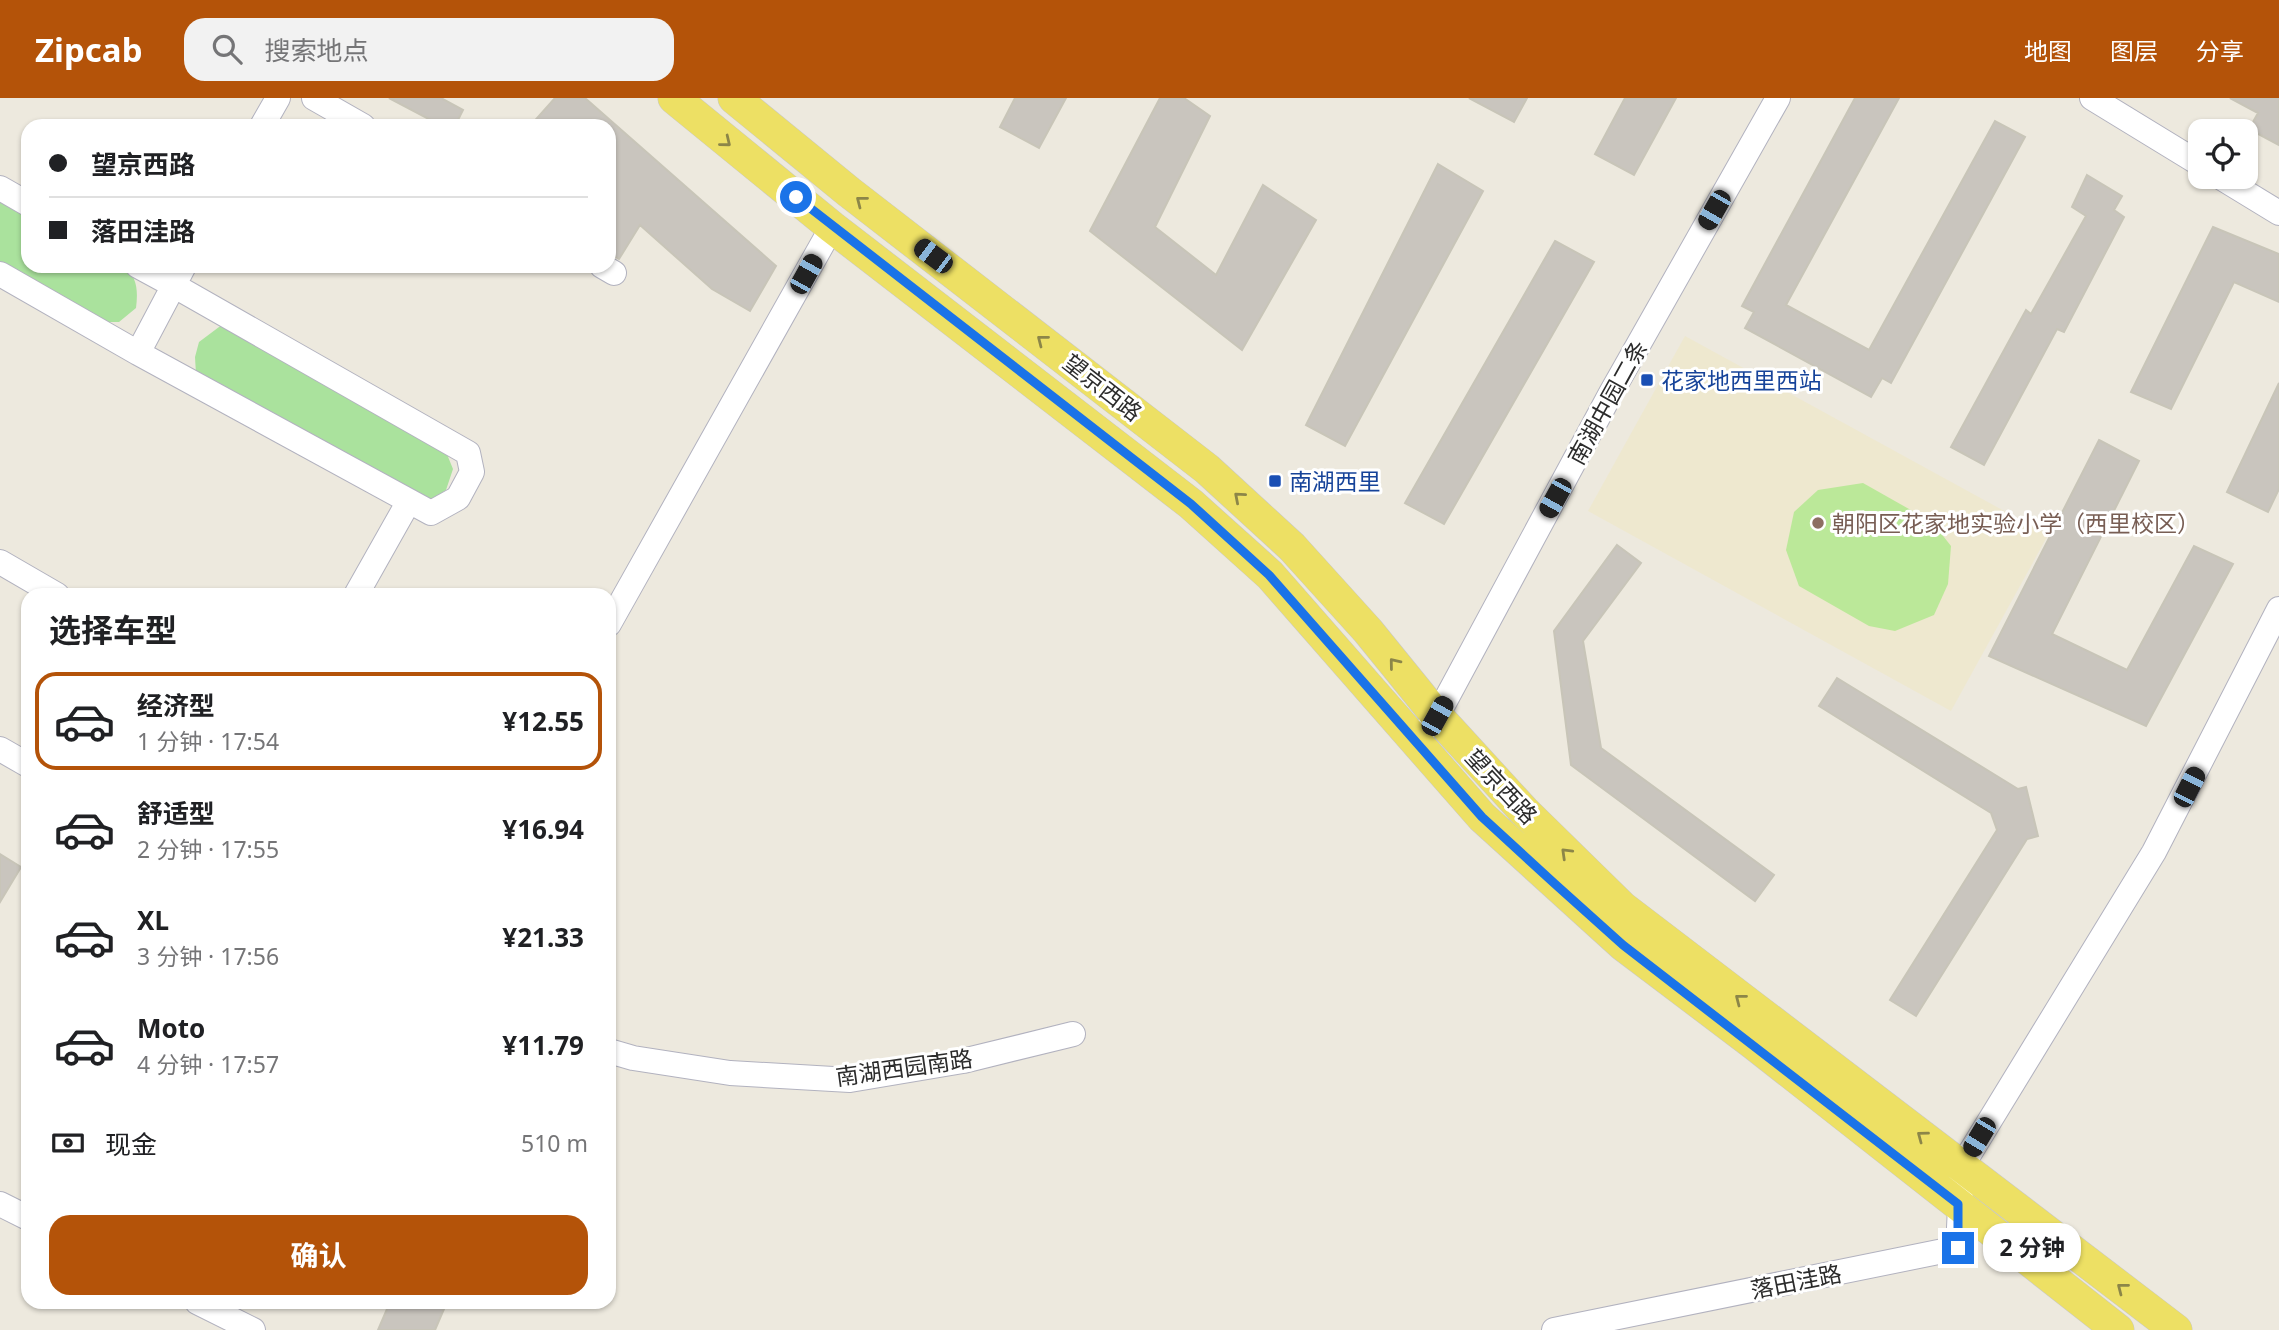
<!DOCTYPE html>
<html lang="zh">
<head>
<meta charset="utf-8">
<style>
	:root { --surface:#fff; --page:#f2f2f2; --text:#202124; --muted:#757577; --line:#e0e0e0; --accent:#b45309 }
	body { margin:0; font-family:"Noto Sans","Noto Sans SC",sans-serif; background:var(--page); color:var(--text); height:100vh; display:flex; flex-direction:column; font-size:26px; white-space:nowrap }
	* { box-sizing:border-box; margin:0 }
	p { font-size:23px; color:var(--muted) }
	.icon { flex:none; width:38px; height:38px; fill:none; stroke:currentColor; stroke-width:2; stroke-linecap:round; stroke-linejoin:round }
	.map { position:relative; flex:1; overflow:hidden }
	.side { position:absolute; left:21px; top:490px; width:595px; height:721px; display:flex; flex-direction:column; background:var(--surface); border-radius:21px; box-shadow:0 2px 5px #0004 }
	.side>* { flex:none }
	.guide { position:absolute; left:21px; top:21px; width:595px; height:154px; border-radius:21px; box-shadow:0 2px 5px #0004; display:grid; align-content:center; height:154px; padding:0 28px; background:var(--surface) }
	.buttons { position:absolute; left:2188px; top:21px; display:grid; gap:14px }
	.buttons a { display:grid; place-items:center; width:70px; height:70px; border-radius:14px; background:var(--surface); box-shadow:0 2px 5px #0004; font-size:35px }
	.end { position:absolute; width:32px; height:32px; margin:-16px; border:9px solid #1a73e8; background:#fff; box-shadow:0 0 0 4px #fff }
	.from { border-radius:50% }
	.bubble { position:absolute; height:49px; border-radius:21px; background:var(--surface); box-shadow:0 2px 5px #0004; font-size:23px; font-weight:700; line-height:49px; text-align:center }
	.car { position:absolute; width:21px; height:42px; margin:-21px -10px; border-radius:9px; box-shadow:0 0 5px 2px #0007; background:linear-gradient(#222 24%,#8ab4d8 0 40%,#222 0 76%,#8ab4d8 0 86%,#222 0) }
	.guide b { display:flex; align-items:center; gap:24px; height:66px; font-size:26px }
	.guide b+b { border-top:2px solid var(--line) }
	.guide i { width:18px; height:18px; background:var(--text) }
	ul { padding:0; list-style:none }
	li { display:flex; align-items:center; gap:21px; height:98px; margin:0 14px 10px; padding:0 14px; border:4px solid transparent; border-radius:21px }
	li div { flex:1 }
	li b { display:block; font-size:26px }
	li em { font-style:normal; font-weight:700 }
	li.active { border-color:var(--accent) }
	li>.icon { width:63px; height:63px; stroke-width:1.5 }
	h2 { padding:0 28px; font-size:32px; line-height:84px }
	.pay { display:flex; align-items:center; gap:18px; height:77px; padding:0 28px; font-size:26px }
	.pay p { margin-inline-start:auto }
	.primary-button { display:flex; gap:14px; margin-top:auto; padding:14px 28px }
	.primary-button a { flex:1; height:80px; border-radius:21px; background:var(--accent); color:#fff; font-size:28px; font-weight:700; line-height:80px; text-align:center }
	header { display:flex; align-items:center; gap:42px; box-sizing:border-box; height:98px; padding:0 35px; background:var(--accent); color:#fff }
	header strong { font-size:33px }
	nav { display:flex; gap:38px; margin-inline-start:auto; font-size:24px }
	.search { width:490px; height:63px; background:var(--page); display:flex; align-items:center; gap:18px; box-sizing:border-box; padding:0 24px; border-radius:21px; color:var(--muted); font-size:26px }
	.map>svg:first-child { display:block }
	.education { fill:#eee8cf }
	.green { fill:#aae29d }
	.pitch { fill:#bbe899 }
	.building { fill:#c9c5be; stroke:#c8c5b8; stroke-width:2 }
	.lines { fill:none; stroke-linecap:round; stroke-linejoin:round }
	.minor-casing { stroke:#b2b2bf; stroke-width:26 }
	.major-casing { stroke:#c8c8c8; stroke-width:33 }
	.minor { stroke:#fff; stroke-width:24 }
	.major { stroke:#ede064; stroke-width:32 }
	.oneway { stroke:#8c8648 }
	.route { stroke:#1a73e8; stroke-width:9 }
	.transit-dot { fill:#1a4fb4; stroke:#fff; stroke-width:2.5 }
	.education-dot { fill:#8d6e63; stroke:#fff; stroke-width:2.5 }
	.labels { text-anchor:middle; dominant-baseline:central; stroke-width:6; stroke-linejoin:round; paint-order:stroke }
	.transit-label { font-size:23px; fill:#164399; stroke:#fff; text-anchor:start }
	.street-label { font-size:23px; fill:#2c2c2c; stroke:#fff }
	.education-label { font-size:23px; fill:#785e54; stroke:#fff; text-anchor:start }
</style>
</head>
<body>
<header>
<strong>Zipcab</strong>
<div class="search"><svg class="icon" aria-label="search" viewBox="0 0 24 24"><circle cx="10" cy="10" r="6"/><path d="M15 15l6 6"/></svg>搜索地点</div>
<nav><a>地图</a><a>图层</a><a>分享</a></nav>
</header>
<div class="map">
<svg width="2279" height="1232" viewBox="0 0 2279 1232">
	<rect width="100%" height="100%" fill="#ede9de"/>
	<!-- education -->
	<path class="education" d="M1685,238L2048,437L1951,613L1588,413Z"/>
	<!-- green -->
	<path class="green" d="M0,100L28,115V168H122C138,177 138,194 136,210L119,224H99L0,168Z
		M223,226L444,349L453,371L446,392L430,403L196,276L195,259L199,244Z"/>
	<!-- pitch -->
	<path class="pitch" d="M1863,385L1932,424L1951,448L1948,486L1934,517L1895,533L1869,528L1799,488L1786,452L1794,414L1818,392Z"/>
	<!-- building -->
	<path class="building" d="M389,0H441L463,12L455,28H442Z
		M555,0H585L776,168L750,213L712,191L640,127L619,161L609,155V28H530Z
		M1015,0H1066L1039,50L1000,29Z
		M1160,0H1184L1210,18L1155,129L1216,177L1263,87L1316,122L1242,252L1090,133Z
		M1469,0H1527L1514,24Z
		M1625,0H1676L1634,77L1595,56Z
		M1855,0H1899L1786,207L1869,252L1995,23L2025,39L1891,285L1882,280L1871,299L1745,230L1754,214L1742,208Z
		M2230,0H2279V47L2249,31L2258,15Z
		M1438,66L1483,93L1345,348L1306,327Z
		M2087,77L2122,98L2114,112L2124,119L2064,234L2057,231L1984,367L1951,349L2026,212L2031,216L2086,118L2072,109Z
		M2213,129L2279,156V204L2234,184L2171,311L2131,294Z
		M1555,143L1594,164L1444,426L1405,405Z
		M2279,285V391L2268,414L2227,394Z
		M2099,342L2139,363L2052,536L2127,572L2194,448L2233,466L2146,628L1989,558Z
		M1617,447L1641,465L1583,543L1601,650L1774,777L1755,803L1571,667L1554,533Z
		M1837,580L2018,691L2026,689L2038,738L2027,741L1916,918L1890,902L1997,732L1991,715L1819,608Z
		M0,756L21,769L0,804Z
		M390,1204H447L435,1232H378Z"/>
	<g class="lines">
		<defs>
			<path id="minor" d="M314,0L363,28
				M2092,0L2200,66
				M262,28L278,0
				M2220,79L2279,115
				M0,90L28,106
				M138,168L173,187L468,355L472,374L458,400L431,415L138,255L184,168
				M602,168L614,175
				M0,176L138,255
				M0,464L57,497
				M356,497L409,403
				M609,526L832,129
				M1428,629L1437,618L1611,295L1778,0
				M0,651L28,667
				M609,953L633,960L730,975L850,982L963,963L1073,936
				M0,1106L28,1120
				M197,1204L253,1232
				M1554,1232L1958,1150L1962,1068L2154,754L2279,511"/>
			<path id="major" d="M674,0L832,129L1191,406L1270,477L1482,719L1623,847L1754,946L2118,1232
				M734,0L849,94L1207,371L1292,449L1368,533L1437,618L1524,713L1622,809L2176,1232"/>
		</defs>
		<!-- minor casing -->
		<use href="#minor" class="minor-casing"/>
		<!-- major casing -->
		<use href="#major" class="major-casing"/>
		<!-- minor -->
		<use href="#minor" class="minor"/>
		<!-- major -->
		<use href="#major" class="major"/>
	</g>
	<!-- one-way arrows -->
	<defs><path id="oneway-chevron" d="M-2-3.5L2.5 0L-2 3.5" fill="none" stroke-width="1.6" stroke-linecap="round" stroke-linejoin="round" transform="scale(1.75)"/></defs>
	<g class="oneway">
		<use href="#oneway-chevron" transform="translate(726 44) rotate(39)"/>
		<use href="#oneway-chevron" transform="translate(861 103) rotate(-142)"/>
		<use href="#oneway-chevron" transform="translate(1042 242) rotate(-142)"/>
		<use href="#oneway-chevron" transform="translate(1239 399) rotate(-139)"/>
		<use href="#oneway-chevron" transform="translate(1394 565) rotate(-129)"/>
		<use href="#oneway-chevron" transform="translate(1566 755) rotate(-136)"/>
		<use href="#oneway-chevron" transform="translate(1740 901) rotate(-142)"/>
		<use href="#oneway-chevron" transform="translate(1922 1038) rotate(-143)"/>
		<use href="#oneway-chevron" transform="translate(2122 1190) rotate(-142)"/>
	</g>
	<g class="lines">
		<!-- route -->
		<path class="route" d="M796,99L1191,406L1269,477L1482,719L1555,786L1623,847L1958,1106V1150"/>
	</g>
	<!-- markers -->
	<g class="transit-dot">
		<rect x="1640" y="275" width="14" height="14" rx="3.5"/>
		<rect x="1268" y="376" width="14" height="14" rx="3.5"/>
	</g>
	<circle class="education-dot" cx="1818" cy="425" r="7"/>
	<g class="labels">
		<!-- transit labels -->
		<g class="transit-label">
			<text x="1661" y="282">花家地西里西站</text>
			<text x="1289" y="383">南湖西里</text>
		</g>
		<!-- street labels -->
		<g class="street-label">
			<text transform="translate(1103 289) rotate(38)">望京西路</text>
			<text transform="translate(1607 304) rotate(-61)">南湖中园二条</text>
			<text transform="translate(1502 688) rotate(47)">望京西路</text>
			<text transform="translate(904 969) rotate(-8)">南湖西园南路</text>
			<text transform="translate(1796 1183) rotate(-11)">落田洼路</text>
		</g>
		<!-- education labels -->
		<g class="education-label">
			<text x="1832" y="425">朝阳区花家地实验小学（西里校区）</text>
		</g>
	</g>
</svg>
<div class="buttons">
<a><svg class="icon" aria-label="locate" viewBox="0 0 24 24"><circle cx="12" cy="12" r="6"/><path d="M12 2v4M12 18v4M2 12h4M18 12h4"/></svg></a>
</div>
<i class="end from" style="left:796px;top:99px"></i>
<i class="end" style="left:1958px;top:1150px"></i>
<div class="bubble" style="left:1983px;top:1125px;width:98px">2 分钟</div>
<i class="car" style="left:1714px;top:112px;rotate:210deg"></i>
<i class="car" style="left:933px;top:158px;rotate:307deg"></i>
<i class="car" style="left:806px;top:176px;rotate:29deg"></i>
<i class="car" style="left:1555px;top:400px;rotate:209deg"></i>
<i class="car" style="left:1437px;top:618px;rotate:29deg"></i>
<i class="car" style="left:2189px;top:689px;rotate:27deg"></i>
<i class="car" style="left:1979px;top:1039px;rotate:211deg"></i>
<div class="guide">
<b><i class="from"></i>望京西路</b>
<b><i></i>落田洼路</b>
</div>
<section class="side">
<h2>选择车型</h2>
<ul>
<li class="active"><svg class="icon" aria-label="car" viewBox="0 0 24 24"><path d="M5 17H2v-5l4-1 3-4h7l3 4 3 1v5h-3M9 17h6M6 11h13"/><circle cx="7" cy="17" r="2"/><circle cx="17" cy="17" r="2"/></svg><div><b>经济型</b><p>1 分钟 · 17:54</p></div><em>¥12.55</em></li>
<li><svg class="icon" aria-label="car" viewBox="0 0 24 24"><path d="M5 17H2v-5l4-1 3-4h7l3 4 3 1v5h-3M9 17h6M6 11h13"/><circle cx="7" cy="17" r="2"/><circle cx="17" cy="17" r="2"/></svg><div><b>舒适型</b><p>2 分钟 · 17:55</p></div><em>¥16.94</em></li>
<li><svg class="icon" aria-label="car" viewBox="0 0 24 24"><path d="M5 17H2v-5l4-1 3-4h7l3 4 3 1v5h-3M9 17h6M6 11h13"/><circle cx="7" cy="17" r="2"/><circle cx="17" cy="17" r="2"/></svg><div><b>XL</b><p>3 分钟 · 17:56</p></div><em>¥21.33</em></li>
<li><svg class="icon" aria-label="car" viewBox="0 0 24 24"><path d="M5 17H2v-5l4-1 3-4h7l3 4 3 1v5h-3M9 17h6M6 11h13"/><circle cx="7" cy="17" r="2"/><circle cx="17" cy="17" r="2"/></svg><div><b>Moto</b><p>4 分钟 · 17:57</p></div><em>¥11.79</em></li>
</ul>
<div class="pay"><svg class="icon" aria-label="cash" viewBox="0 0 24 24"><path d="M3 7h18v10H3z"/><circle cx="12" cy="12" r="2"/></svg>现金<p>510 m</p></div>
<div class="primary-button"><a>确认</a></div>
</section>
</div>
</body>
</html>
